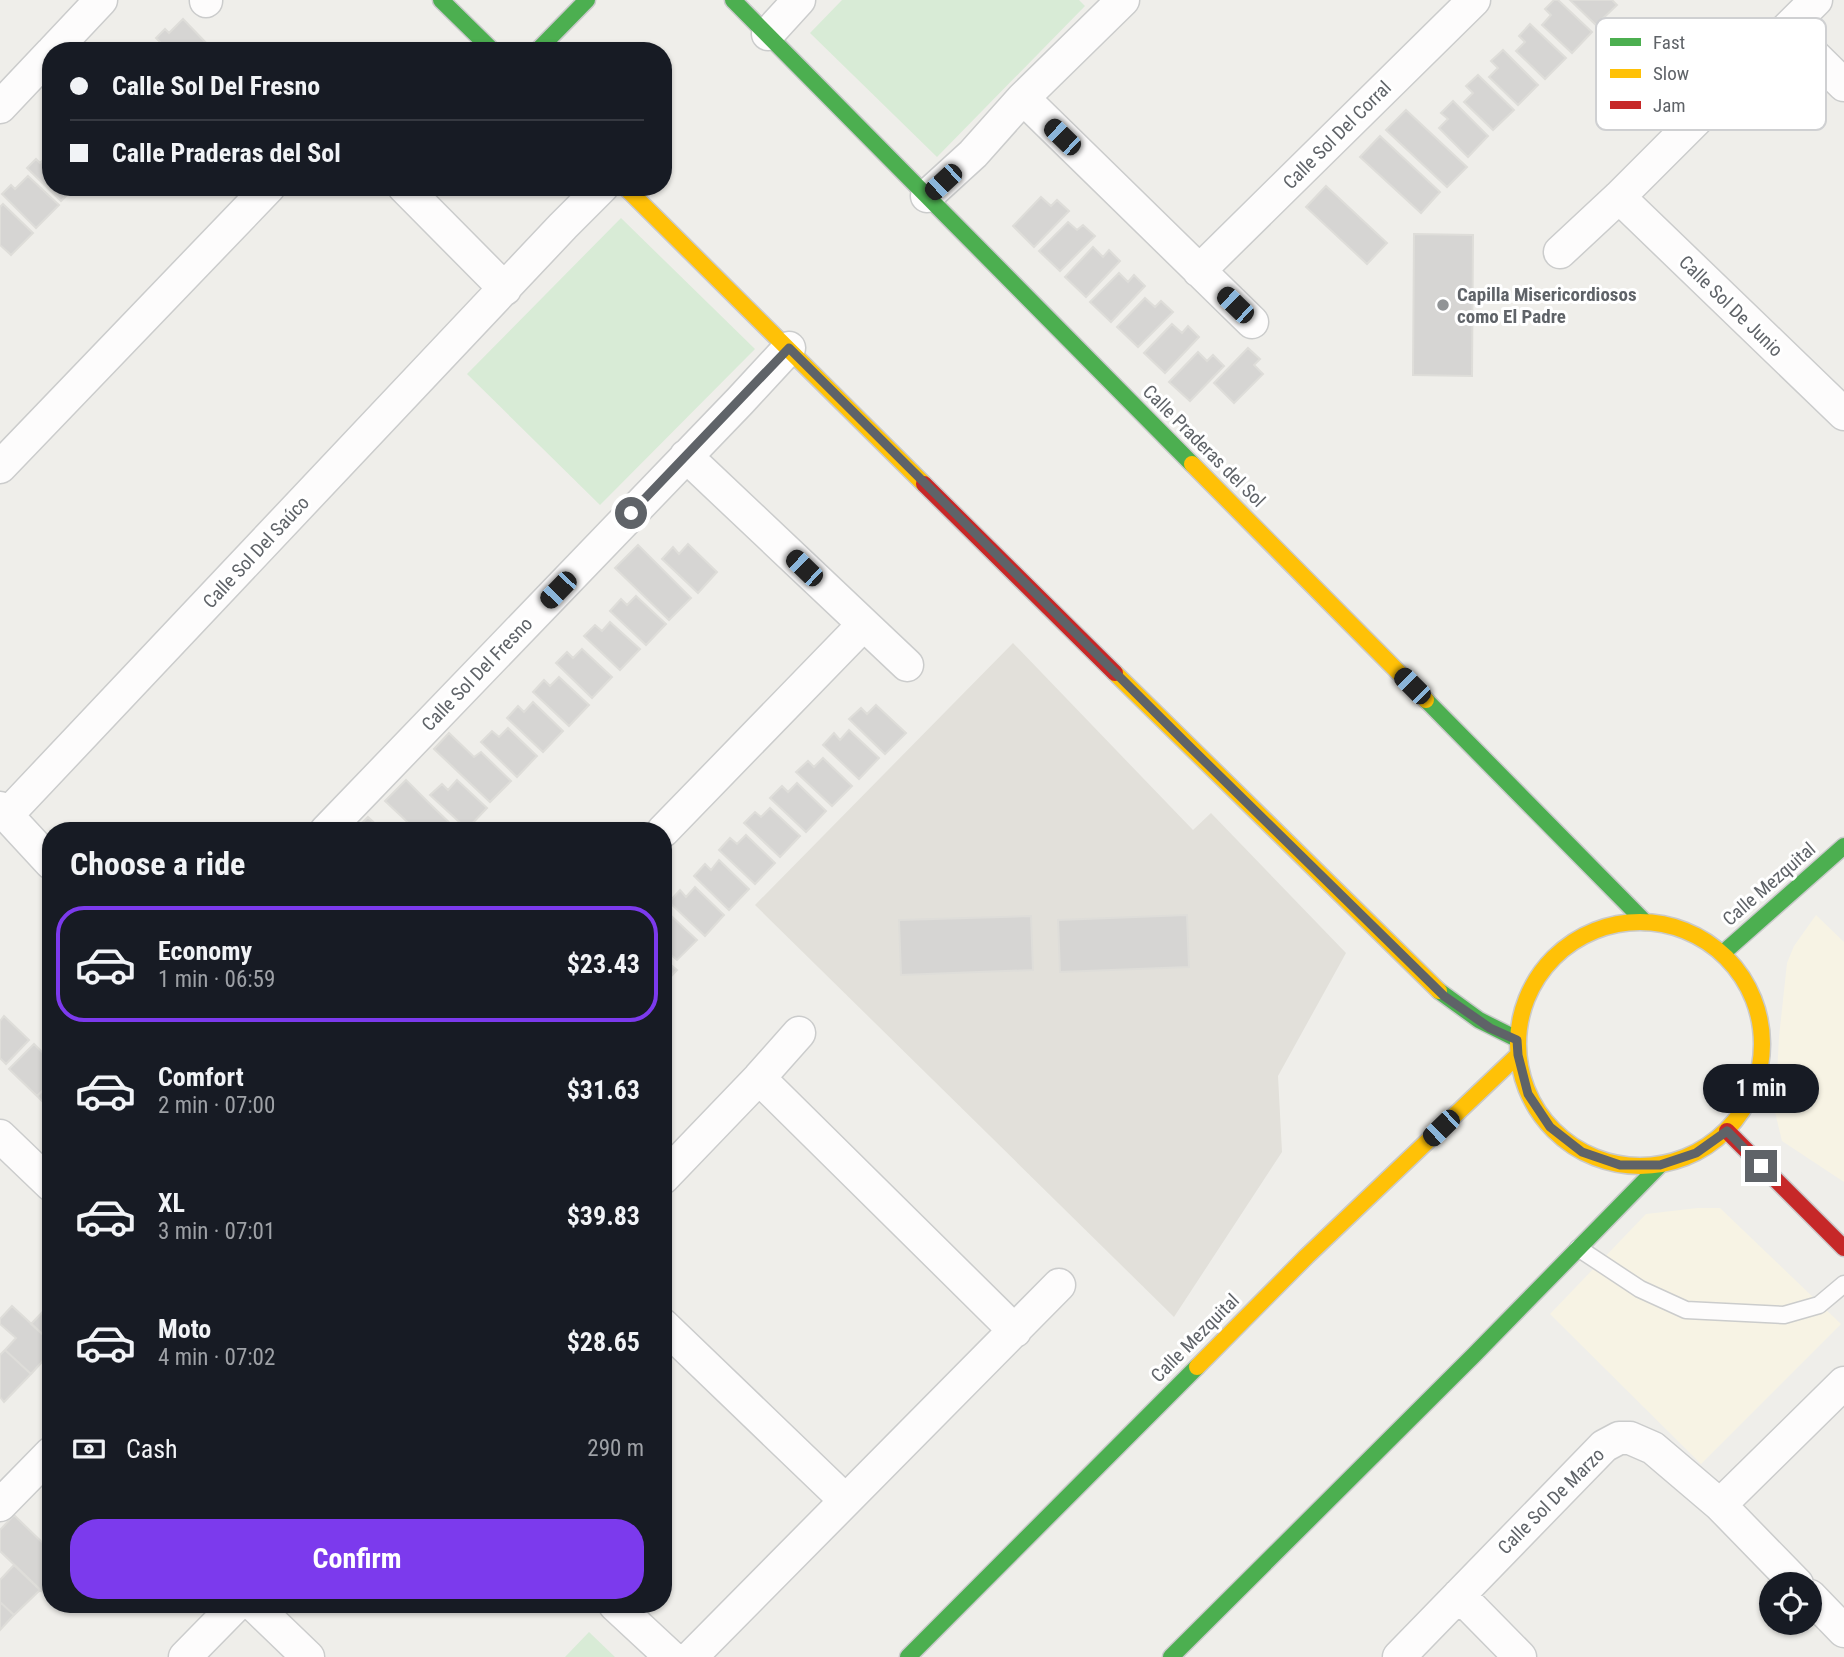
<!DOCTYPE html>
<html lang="en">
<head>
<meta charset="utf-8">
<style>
	:root { --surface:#171b24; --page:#242831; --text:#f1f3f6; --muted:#9ea1a6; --line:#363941; --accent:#7c3aed }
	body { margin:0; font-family:"Roboto Condensed",sans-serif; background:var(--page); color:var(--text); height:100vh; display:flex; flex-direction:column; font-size:26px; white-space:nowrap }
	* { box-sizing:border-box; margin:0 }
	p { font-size:23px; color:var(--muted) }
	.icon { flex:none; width:38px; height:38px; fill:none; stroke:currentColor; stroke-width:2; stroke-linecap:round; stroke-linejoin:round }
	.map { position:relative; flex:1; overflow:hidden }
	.side { position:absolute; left:42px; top:822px; width:630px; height:791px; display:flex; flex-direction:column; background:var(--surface); border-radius:28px; box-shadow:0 2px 5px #0004 }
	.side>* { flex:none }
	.top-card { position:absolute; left:42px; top:42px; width:630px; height:154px; border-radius:28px; box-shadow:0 2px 5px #0004; display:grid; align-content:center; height:154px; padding:0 28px; background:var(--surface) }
	.tools { position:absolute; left:1759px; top:1572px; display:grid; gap:14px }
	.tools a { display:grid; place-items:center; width:63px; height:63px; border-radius:50%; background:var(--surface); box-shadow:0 2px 5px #0004; font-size:35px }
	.end { position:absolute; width:32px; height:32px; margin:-16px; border:9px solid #5f6368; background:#fff; box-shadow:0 0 0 4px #fff }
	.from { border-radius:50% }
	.bubble { position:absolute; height:49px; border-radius:24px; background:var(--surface); box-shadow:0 2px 5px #0004; font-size:23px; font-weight:700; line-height:49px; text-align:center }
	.car { position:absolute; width:21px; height:42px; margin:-21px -10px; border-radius:9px; box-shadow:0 0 5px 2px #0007; background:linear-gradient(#222 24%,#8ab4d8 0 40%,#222 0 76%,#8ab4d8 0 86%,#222 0) }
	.top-card b { display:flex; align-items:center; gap:24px; height:66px; font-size:26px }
	.top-card b+b { border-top:2px solid var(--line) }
	.top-card i { width:18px; height:18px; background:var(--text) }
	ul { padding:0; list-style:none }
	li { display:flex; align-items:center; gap:21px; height:116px; margin:0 14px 10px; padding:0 14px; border:4px solid transparent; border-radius:28px }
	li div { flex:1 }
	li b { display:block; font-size:26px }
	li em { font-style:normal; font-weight:700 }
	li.active { border-color:var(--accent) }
	li>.icon { width:63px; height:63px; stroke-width:1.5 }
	h2 { padding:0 28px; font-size:32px; line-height:84px }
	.pay { display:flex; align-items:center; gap:18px; height:77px; padding:0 28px; font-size:26px }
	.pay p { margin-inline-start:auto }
	.action { display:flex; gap:14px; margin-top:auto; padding:14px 28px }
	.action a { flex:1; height:80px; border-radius:28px; background:var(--accent); color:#fff; font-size:28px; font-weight:700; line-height:80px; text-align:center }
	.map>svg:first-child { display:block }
	.commercial { fill:#f7f3e4 }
	.education { fill:#e2e0da }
	.green { fill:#d8ebd6 }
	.building { fill:#d6d5d3; stroke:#deddd9; stroke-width:2 }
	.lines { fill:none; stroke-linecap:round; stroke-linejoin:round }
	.lane-casing { stroke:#cbcccc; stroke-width:19 }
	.street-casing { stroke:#cbcccc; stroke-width:35 }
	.fast-casing { stroke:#cacacb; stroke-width:19 }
	.slow-casing { stroke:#cacacb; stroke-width:19 }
	.jam-casing { stroke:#cacacb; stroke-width:19 }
	.lane { stroke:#fdfcfc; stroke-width:16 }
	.street { stroke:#fdfcfc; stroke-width:32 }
	.fast { stroke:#4caf50; stroke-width:16 }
	.slow { stroke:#ffc107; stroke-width:16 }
	.jam { stroke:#c62828; stroke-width:16 }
	.route { stroke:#5f6368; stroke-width:9 }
	.poi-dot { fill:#919496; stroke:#fff; stroke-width:2.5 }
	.labels { text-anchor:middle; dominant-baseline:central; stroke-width:6; stroke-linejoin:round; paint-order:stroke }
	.street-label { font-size:19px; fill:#5f6368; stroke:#fff }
	.poi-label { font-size:19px; font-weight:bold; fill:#5f6368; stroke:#fff; text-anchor:start }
	.key { fill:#fff; stroke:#cfd0d2; stroke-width:2 }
	.key-label { font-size:19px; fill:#5f6368 }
</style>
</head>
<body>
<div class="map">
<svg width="1844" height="1657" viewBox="0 0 1844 1657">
	<rect width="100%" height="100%" fill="#efeeea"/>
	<!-- commercial -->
	<path class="commercial" d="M1816,915L1844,942V1182L1782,1141L1775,1112L1779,1037L1787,963L1794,946Z
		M1697,1208H1720L1841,1324L1701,1464L1550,1314L1646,1214Z"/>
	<!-- education -->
	<path class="education" d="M1013,643L1193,830L1211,813L1346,953L1278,1076L1282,1152L1174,1317L755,905Z"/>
	<!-- green -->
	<path class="green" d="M842,0H1079L1085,6L937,157L810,33Z
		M621,218L755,349L600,505L467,374Z
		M589,1632L615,1657H565Z"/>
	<!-- building -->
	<path class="building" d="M1554,0H1558L1592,32L1572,53L1542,25L1551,15L1545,9Z
		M1570,0H1612L1617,5L1596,25Z
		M183,19L212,49L211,51H169L156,38L165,29L169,33Z
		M1530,24L1566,58L1545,79L1516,51L1525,42L1519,36Z
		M1503,50L1538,85L1518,105L1489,77L1498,68L1491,61Z
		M1478,75L1514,110L1493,130L1464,102L1473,93L1466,86Z
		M1453,101L1488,136L1468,157L1439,128L1448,119L1441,113Z
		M1406,110L1467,167L1447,187L1386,130Z
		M1380,136L1440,192L1421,213L1360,157Z
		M51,152V187H75L61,201L27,168L36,159L40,163Z
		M28,176L59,205L36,228L2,194L11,185L15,189Z
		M1326,186L1387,243L1367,264L1306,207Z
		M1041,197L1051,206L1057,200L1069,211L1034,247L1013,226Z
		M3,204L33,233L11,255L0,245V207Z
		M1068,222L1077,230L1083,225L1095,236L1060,271L1039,251Z
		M1414,234L1473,235L1472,376L1413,375Z
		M1093,247L1103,257L1109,250L1120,261L1086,297L1065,277Z
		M1119,273L1128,282L1134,275L1145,286L1111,322L1090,302Z
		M1145,298L1155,307L1161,301L1173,312L1138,347L1117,327Z
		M1172,324L1182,333L1188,326L1199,337L1165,373L1144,353Z
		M1248,348L1260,359L1254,365L1263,374L1234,403L1214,383Z
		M1198,352L1207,361L1213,355L1224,366L1190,401L1169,382Z
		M688,544L717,572L698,593L662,559L673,547L679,554Z
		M638,545L691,598L669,620L615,568Z
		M636,596L666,624L646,645L610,611L621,599L627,605Z
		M610,622L640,649L620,670L584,636L595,625L602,631Z
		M582,649L612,677L592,698L556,663L567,652L573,658Z
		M559,677L589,705L569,726L533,692L544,680L550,686Z
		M533,702L563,731L543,752L507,718L518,706L524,712Z
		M876,705L906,733L885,754L849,719L861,708L867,714Z
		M508,728L537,756L517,777L481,742L492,731L499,737Z
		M849,730L879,758L859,779L823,745L834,733L840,740Z
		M449,733L474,757L481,752L511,781L490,802L434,749Z
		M823,758L852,786L832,806L796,772L808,761L814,767Z
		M406,780L430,804L458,831H417L385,801Z
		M457,780L487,808L467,829L430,795L442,784L448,790Z
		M797,783L826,811L806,832L770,798L782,786L788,792Z
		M770,808L800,836L780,857L744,823L755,812L761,817Z
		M368,817L383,831H360L357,828Z
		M746,835L775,863L755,884L719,850L730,838L737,844Z
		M719,860L749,889L729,910L694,876L705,864L711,870Z
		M695,887L724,915L705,936L669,902L680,890L686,897Z
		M667,912L697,940L677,960L663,948V915Z
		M1187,915L1189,967L1060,972L1058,920Z
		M1031,916L1033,970L901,975L899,920Z
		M663,958L677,970L663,985Z
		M4,1016L29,1040L6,1064L0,1058V1021Z
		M34,1044L51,1061V1082L37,1096L9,1069Z
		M51,1082V1110L37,1096Z
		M51,1303V1342L31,1324Z
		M12,1306L51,1342V1352L31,1374L5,1350L16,1338L0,1324V1319Z
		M5,1350L31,1374L4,1402L0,1397V1355Z
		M14,1515L51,1551V1600L0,1551V1530Z
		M14,1565L40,1590L14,1615L0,1602V1580Z
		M0,1602L14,1615L0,1630Z"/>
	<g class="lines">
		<defs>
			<path id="lane" d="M1578,1248L1640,1289L1686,1310L1784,1315L1819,1305L1844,1284"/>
			<path id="street" d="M206,0V1
				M1787,29L1844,85
				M768,34L799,0
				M53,51L101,0
				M1023,98L1252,322
				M0,107L51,53
				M404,187L505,289
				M927,196L973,154L1023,98L1123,0
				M1619,197L1844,414
				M1560,252L1619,197L1816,0
				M1199,271L1474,0
				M686,456L907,665
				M0,467L269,187
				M0,808L51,863
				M7,815L563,226L602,187
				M326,831L740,401L789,348
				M663,831L863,625
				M759,1078L1015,1331
				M0,1136L51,1185
				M663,1178L759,1078L799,1033
				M663,1325L845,1500
				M0,1505L51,1453
				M1720,1505L1844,1383
				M1459,1595L1520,1657
				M1810,1596L1844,1631
				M254,1605L308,1657
				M615,1605L671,1657
				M185,1657L236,1605
				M691,1657L1059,1285
				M1399,1657L1604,1446L1619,1438H1630L1653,1448L1720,1505L1797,1584"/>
			<path id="fast" d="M441,0L493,51
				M733,0L1192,464
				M537,51L587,0
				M1426,700L1645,922
				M1723,953L1844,846
				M1439,991L1479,1020L1517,1039
				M908,1657L1197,1367
				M1171,1657L1474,1355L1660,1165"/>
			<path id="slow" d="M625,187L924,484
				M1192,464L1426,700
				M1115,673L1439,991
				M1518 1044a122 122 0 1 1 244 0a122 122 0 1 1-244 0Z
				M1197,1367L1307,1256L1518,1055"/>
			<path id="jam" d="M924,484L1115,673
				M1727,1131L1844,1248"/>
		</defs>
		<!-- lane casing -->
		<use href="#lane" class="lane-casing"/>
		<!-- street casing -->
		<use href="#street" class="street-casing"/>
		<!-- fast casing -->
		<use href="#fast" class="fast-casing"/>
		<!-- slow casing -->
		<use href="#slow" class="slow-casing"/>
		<!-- jam casing -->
		<use href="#jam" class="jam-casing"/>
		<!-- lane -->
		<use href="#lane" class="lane"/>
		<!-- street -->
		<use href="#street" class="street"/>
		<!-- fast -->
		<use href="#fast" class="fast"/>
		<!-- slow -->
		<use href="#slow" class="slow"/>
		<!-- jam -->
		<use href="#jam" class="jam"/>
	</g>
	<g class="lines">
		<!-- route -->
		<path class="route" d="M631,513L789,348L1188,745L1444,996L1490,1028L1517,1040L1518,1055L1528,1094L1550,1127L1582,1152L1620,1165H1660L1696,1153L1727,1131L1761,1166"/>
	</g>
	<!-- markers -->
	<circle class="poi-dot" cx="1443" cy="305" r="7"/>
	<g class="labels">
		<!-- street labels -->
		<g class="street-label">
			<text transform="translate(1337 135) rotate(-45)">Calle Sol Del Corral</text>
			<text transform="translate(1731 306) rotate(44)">Calle Sol De Junio</text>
			<text transform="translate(1204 446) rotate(45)">Calle Praderas del Sol</text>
			<text transform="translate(256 552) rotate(-47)">Calle Sol Del Saúco</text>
			<text transform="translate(477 674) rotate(-46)">Calle Sol Del Fresno</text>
			<text transform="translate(1769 884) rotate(-41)">Calle Mezquital</text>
			<text transform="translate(1195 1338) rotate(-45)">Calle Mezquital</text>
			<text transform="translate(1551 1501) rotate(-45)">Calle Sol De Marzo</text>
		</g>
		<!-- poi labels -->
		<g class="poi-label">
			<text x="1457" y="294">Capilla Misericordiosos<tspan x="1457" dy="22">como El Padre</tspan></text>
		</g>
	</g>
	<!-- legend -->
	<rect x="1596" y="18" width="230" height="112" rx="10" class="key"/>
	<rect x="1610" y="38" width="31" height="8" fill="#4caf50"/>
	<rect x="1610" y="69" width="31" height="9" fill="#ffc107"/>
	<rect x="1610" y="101" width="31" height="8" fill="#c62828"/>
	<g class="key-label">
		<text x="1653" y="49">Fast</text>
		<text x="1653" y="80">Slow</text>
		<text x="1653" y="112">Jam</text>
	</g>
</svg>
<div class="tools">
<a><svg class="icon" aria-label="locate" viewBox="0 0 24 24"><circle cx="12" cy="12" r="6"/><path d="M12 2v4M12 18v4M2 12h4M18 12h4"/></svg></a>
</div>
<i class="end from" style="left:631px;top:513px"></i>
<i class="end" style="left:1761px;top:1166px"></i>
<div class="bubble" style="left:1703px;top:1064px;width:116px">1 min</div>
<i class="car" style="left:1062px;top:137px;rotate:314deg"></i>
<i class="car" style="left:943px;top:182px;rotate:227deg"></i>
<i class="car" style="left:1235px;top:305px;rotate:314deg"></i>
<i class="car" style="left:804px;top:568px;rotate:314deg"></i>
<i class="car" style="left:558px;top:590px;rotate:224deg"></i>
<i class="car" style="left:1412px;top:686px;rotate:315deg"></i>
<i class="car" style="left:1441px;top:1128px;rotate:226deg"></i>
<div class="top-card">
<b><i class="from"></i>Calle Sol Del Fresno</b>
<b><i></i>Calle Praderas del Sol</b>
</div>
<section class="side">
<h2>Choose a ride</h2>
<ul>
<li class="active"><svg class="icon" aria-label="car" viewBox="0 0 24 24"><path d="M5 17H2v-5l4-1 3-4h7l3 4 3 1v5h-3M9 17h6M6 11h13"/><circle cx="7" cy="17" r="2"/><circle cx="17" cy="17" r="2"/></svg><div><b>Economy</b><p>1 min · 06:59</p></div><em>$23.43</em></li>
<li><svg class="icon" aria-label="car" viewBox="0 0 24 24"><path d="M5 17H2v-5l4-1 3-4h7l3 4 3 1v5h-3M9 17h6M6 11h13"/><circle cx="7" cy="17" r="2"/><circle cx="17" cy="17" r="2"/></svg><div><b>Comfort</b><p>2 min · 07:00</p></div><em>$31.63</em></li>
<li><svg class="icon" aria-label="car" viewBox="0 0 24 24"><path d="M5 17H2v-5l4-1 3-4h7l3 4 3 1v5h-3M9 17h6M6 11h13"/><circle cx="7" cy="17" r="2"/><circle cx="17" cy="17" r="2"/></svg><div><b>XL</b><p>3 min · 07:01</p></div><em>$39.83</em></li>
<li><svg class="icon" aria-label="car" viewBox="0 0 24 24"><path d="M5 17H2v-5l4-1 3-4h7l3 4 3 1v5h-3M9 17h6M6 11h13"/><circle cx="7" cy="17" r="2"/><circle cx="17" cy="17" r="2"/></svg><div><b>Moto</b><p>4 min · 07:02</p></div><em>$28.65</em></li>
</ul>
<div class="pay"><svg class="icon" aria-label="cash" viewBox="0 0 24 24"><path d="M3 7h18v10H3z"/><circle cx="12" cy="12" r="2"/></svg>Cash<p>290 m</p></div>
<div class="action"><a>Confirm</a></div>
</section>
</div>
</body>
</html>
